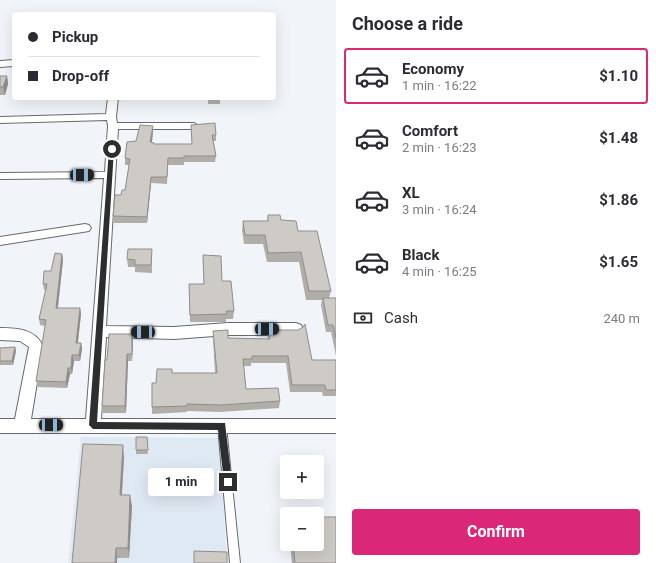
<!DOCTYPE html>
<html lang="en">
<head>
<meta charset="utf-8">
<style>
	:root { --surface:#fff; --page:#f2f2f3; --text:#2b2b33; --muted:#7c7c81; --line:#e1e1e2; --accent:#db2777 }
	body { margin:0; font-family:Roboto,sans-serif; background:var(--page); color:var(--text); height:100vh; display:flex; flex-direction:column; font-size:15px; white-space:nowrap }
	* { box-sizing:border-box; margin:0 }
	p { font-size:13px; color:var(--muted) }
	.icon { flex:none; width:22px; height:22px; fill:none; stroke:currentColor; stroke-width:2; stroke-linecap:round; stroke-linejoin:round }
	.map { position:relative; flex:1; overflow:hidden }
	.side { display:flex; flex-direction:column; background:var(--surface); width:320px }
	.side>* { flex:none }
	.hud { position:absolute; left:12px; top:12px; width:264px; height:88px; border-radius:4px; box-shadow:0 4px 16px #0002; display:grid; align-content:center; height:88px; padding:0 16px; background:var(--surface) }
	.controls { position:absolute; left:280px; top:455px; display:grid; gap:8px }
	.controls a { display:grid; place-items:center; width:44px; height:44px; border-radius:4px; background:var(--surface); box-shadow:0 4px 16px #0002; font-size:20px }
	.end { position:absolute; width:18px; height:18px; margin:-9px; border:5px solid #2c2e30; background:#fff; box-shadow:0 0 0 2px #fff }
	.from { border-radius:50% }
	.bubble { position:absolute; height:28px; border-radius:4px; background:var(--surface); box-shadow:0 4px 16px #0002; font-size:13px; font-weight:700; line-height:28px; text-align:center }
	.car { position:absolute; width:12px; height:24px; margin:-12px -6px; border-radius:5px; box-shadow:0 0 3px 1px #0007; background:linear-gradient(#222 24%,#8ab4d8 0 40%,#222 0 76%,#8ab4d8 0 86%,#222 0) }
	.hud b { display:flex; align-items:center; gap:14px; height:38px; font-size:15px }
	.hud b+b { border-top:1px solid var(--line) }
	.hud i { width:10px; height:10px; background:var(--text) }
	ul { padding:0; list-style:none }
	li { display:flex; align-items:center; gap:12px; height:56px; margin:0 8px 6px; padding:0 8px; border:2px solid transparent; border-radius:4px }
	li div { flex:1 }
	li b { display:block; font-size:15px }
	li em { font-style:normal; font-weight:700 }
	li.on { border-color:var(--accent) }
	li>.icon { width:36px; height:36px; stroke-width:1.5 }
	h2 { padding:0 16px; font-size:18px; line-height:48px }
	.pay { display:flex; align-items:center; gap:10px; height:44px; padding:0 16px; font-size:15px }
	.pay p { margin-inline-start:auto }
	.action { display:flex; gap:8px; margin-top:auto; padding:8px 16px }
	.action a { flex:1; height:46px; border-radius:4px; background:var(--accent); color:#fff; font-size:16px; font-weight:700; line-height:46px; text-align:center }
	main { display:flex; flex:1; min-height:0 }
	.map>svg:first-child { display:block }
	.built { fill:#dfe9f3 }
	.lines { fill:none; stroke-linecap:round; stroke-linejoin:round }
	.service-casing { stroke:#666a6e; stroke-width:2 }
	.minor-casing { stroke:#666a6e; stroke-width:2 }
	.service { fill:#fff; fill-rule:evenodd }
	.minor { fill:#fff; fill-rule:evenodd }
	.wall { fill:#b1aeaa }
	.shaded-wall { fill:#908d8b }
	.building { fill:#cecac6; stroke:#908d8b }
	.route { fill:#2c2e30 }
</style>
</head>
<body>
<main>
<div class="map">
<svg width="336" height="563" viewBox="0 0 336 563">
	<rect width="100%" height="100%" fill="#f1f5fa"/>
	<!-- built -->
	<path class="built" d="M81,437L220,438L227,563H68Z"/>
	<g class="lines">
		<defs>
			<path id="service" d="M222,422L225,423L226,426L240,563H230L218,426L219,423Z"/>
			<path id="minor" d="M14,60V66L0,67V61Z
				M108,98H118L116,117L117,123H194L199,126L194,129H118L106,326L174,327L228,323H296L301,325L303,329L301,333L296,335H228L174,339L106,337L101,419H336V433H0V419H15L29,347L20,341L0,340V328C17,328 35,329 43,346L31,419H86L104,178L0,179V173L105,172L108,126L107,120L0,123V117L106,114Z
				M85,224L89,225L91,228L89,231L0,245V237Z"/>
		</defs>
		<!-- service casing -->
		<use href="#service" class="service-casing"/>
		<!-- minor casing -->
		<use href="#minor" class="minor-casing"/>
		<!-- service -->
		<use href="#service" class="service"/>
		<!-- minor -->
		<use href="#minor" class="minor"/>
	</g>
	<!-- wall -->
	<path class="wall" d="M0,76H7L8,84L5,95H0Z
		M208,98H220V104H208Z
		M191,125L216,135V141H213L216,156L215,162H184V165H168L167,184L151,183L147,223H114L113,216L121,195L125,190L129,165H125V158L136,141L153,126V132L152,142L154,144H192Z
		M268,215L281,220L298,231L331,291L329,298H336V356L331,332H326L321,305L322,300H306L299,262H267L263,244H244L242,230L243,221H267Z
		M62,254L63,260L58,308H80L81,314L78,343H81L82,349L80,361H74L72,374H70L67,388L38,387L36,381L45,326L40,325L39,319L46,290H44L43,284L51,271Z
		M203,255L222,281L234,311L233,319H226V322H190L189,284H204L203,263Z
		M152,257V273L135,272V267H128L127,259Z
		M269,330L312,360H336V396H323L322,392H290L286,363H251V366H244L246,389L280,401L279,408L220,412L187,411V412L152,414V407L156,383L172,373H215L213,338V331L228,338L267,339Z
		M132,334L133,341L132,361H128L126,413H103L102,406L107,360Z
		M15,347L16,351L13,365H0V348Z
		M147,437L148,454H136V450Z
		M124,457L122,495L132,506L129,558H117L72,563Z
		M290,544H317L336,563H292Z"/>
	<!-- shaded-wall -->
	<path class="shaded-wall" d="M7,76L8,84L5,95L3,87Z
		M153,126V132L151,149L150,142Z
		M151,177V183L147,223V217Z
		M62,254L63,260L57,314L56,308Z
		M80,308L81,314L77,349L76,343Z
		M132,334L133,341L132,361Z
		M81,343L82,349L80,361L79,355Z
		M15,347L16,351L13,365L12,361Z
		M127,354L128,361L126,413L125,406Z
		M72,355L74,361L72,374L71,368Z
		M68,368L70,374L67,388L66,382Z
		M123,445L124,457L121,506L120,495Z
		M130,495L132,506L129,558L128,548Z
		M116,548L117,558V563H115Z"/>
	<!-- building -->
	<path class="building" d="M0,76H7L3,87H0Z
		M215,123L216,135H212L216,156H184V158H168L167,177H151L147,217L113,216L115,195H121L122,190H125L130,159L125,158L127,142L136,141L140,125L153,126L150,142L154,143V144H192L191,125Z
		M268,215H280L281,220L296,221L298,231H317L331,291H309L301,252L268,253L265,235H245L243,221H268Z
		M128,249H152L151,265H135V260L127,259Z
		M55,253L62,254L56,308H80L76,343H81L79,355H72L71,368H68L66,382L36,381L46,320L39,319L47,284H43L44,271H51Z
		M203,255L221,256L222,281H231L234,311H226L227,314L190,315L189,284H204Z
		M323,298H336V338L333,325H328Z
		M305,324L312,360H336V390H326L325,385H292L288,356H252V359H243L246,389L278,388L280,401L221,405L187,404V406L152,407V383H156L157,369H172V373H217L213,331L228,330V338L270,339L269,330H298L303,327Z
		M109,334H132V354H127L125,406H102L105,360H107Z
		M15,347L12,361H0V348Z
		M136,437H147L148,450H136Z
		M83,444L123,445L120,495H130L128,548H116L115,563H72Z
		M317,517H336V563H295L293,544H317Z
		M194,551L227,552V563H194Z"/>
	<!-- route -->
	<path class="route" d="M112,147L114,149L97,422L225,423L232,482L231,485L228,486L225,485L224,482L218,430L93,429L89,425L109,149Z"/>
</svg>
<div class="controls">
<a>+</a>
<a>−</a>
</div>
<i class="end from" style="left:112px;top:149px"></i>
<i class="end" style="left:228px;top:482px"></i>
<div class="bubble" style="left:148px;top:468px;width:66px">1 min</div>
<i class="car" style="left:82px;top:175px;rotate:89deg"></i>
<i class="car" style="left:267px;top:329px;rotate:90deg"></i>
<i class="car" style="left:143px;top:332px;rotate:271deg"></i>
<i class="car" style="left:51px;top:425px;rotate:90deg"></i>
<div class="hud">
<b><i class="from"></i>Pickup</b>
<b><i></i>Drop-off</b>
</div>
</div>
<section class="side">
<h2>Choose a ride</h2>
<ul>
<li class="on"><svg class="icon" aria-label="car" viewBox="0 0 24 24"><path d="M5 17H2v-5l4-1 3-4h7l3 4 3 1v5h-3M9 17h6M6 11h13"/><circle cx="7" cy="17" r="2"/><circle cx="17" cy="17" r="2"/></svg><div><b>Economy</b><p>1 min · 16:22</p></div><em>$1.10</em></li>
<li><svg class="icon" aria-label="car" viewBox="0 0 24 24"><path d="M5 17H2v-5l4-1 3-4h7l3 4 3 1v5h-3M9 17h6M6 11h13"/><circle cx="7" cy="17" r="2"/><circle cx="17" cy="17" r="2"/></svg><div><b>Comfort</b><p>2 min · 16:23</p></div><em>$1.48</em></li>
<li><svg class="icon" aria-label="car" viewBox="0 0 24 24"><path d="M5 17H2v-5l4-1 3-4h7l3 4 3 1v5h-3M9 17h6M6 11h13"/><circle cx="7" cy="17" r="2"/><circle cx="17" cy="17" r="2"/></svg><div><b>XL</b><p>3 min · 16:24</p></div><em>$1.86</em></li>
<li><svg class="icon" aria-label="car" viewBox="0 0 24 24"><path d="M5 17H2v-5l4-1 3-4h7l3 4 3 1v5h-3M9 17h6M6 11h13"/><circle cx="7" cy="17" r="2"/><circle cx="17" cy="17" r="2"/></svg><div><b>Black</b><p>4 min · 16:25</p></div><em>$1.65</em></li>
</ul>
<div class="pay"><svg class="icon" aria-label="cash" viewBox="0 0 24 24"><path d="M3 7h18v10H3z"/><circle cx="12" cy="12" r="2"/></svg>Cash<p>240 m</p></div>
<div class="action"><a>Confirm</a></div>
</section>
</main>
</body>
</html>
